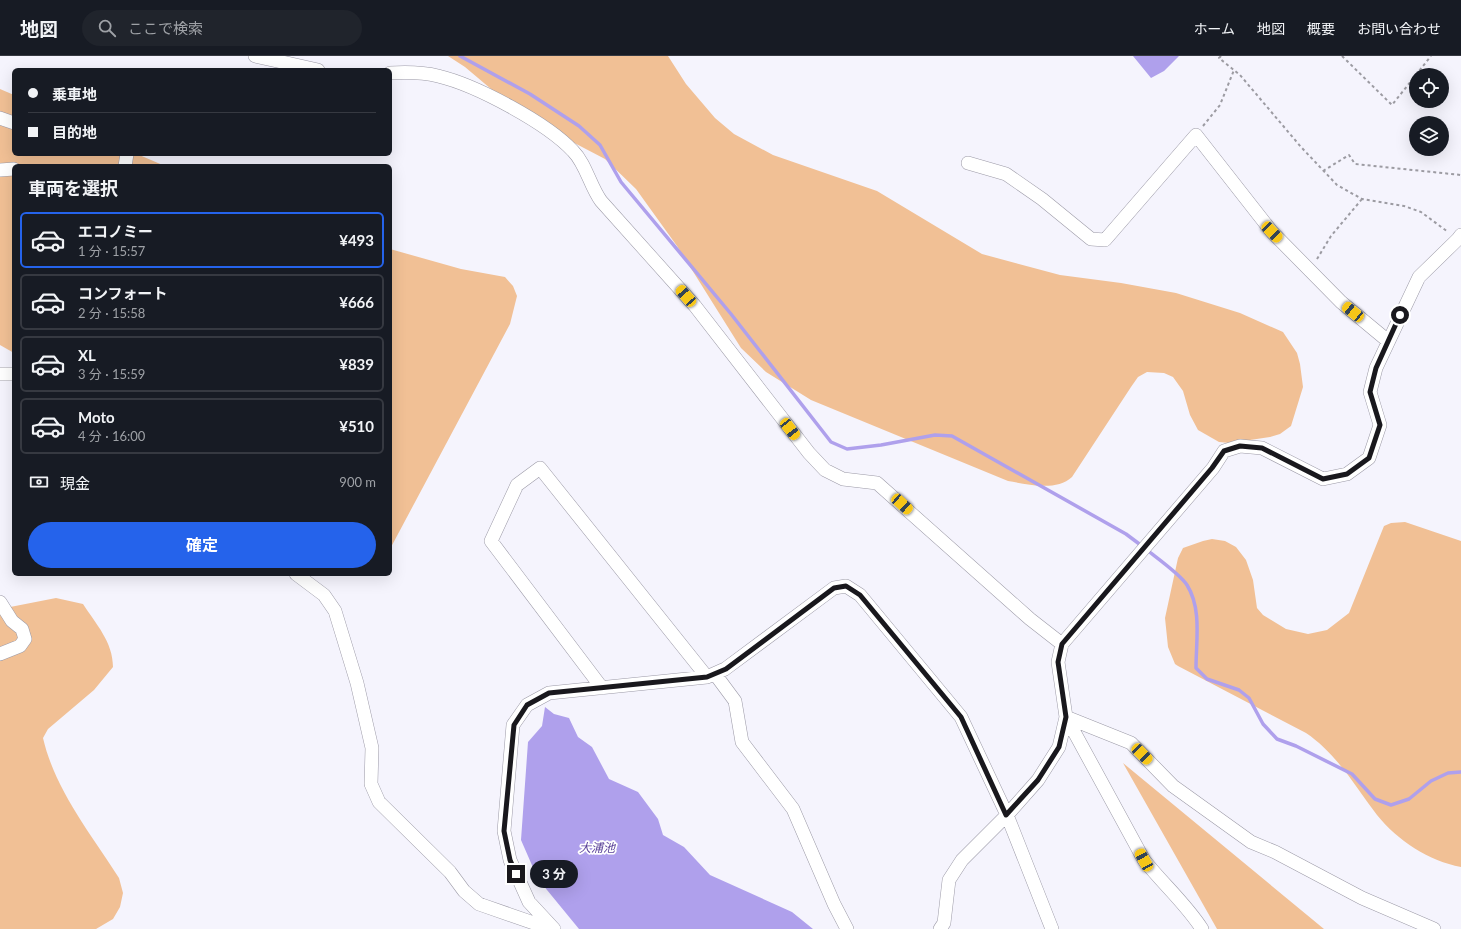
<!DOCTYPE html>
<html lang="ja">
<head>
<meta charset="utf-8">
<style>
	:root { --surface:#171b24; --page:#20242c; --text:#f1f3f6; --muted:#9ea1a6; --line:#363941; --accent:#2563eb }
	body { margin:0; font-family:Lato,"Noto Sans JP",sans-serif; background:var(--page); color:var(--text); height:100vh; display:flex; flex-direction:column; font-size:15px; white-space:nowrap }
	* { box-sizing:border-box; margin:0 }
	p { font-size:13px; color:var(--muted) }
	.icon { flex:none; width:22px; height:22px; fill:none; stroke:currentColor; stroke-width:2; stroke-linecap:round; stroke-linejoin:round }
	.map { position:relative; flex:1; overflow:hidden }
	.sheet { position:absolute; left:12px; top:108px; width:380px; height:412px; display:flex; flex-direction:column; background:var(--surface); border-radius:6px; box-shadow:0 4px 16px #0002 }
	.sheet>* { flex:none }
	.banner { position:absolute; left:12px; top:12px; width:380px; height:88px; border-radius:6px; box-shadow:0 4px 16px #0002; display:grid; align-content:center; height:88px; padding:0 16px; background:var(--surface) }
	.fabs { position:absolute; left:1409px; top:12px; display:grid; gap:8px }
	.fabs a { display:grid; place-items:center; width:40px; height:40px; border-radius:50%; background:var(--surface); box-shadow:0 4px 16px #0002; font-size:20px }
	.end { position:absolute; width:18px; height:18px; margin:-9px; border:5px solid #19181d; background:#fff; box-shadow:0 0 0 2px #fff }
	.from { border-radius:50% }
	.bubble { position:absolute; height:28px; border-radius:14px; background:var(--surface); box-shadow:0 4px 16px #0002; font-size:13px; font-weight:700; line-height:28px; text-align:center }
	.car { position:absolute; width:12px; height:24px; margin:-12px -6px; border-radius:5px; box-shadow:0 0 3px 1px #0007; background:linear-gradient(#f5c518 24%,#345 0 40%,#f5c518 0 76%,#345 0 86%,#f5c518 0) }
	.banner b { display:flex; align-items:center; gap:14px; height:38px; font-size:15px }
	.banner b+b { border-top:1px solid var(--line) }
	.banner i { width:10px; height:10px; background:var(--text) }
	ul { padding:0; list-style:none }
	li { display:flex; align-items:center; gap:12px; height:56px; margin:0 8px 6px; padding:0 8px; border:2px solid var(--line); border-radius:6px }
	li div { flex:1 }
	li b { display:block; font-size:15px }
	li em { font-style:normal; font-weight:700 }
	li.active { border-color:var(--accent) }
	li>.icon { width:36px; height:36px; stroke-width:1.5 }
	h2 { padding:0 16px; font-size:18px; line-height:48px }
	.pay { display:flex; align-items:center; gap:10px; height:44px; padding:0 16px; font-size:15px }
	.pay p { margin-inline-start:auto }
	.button { display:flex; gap:8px; margin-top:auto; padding:8px 16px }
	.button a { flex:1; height:46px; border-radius:24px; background:var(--accent); color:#fff; font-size:16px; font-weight:700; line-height:46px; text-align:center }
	header { display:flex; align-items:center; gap:24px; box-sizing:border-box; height:56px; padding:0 20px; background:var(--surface); border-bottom:1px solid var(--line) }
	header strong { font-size:19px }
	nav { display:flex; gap:22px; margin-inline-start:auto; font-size:14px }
	.search { width:280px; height:36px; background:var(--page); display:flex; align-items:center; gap:10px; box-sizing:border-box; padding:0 14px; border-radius:22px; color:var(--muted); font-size:15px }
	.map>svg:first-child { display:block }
	.green { fill:#f1c095 }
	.water { fill:#afa0ec }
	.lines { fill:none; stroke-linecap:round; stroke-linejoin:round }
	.stream { stroke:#afa0ec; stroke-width:3.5 }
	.minor-casing { stroke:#9c9aa7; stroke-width:14 }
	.path { stroke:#9c9ba2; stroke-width:2; stroke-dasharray:3 3; stroke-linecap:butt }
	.minor { stroke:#fff; stroke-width:13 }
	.route { stroke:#19181d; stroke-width:5 }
	.labels { text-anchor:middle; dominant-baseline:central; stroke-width:3.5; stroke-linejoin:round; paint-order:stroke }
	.water-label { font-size:12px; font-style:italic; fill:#573e97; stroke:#fff }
</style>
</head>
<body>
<header>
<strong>地図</strong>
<div class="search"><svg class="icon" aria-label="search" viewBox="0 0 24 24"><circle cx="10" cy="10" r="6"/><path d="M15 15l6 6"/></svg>ここで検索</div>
<nav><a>ホーム</a><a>地図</a><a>概要</a><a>お問い合わせ</a></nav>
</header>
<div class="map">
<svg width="1461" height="873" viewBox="0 0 1461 873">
	<rect width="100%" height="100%" fill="#f5f4fd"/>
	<!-- green -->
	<path class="green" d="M448,0H668L686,28L715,62L734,78L773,99L877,135L982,198L1060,219L1121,227L1176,237L1240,257L1283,276L1297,297L1300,308L1303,331L1291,370L1280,378L1270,381L1230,387L1219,386L1198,374L1190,359L1183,335L1173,321L1164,317L1147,316L1138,321L1131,331L1072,421C1056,436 1027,428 1008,425L811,344L766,316L741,292L677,190L636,133L605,103L561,80L497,38L465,11Z
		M0,33L14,39V98H137L165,110H14V297L0,289Z
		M390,193L461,213L505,221L513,230L517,240L510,268L390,493Z
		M1405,466L1461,485V811C1429,805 1398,785 1377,759C1355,730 1337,698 1306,677L1178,610L1175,608L1168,591L1165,562L1178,502L1183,492L1203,485L1212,483L1225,485L1236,491L1246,504L1253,524L1257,552L1263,559L1286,573L1308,578L1327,574L1349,557L1384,470L1391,467Z
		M56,542L83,548C96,568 113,586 113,611L94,634L48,673L43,682C55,734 91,778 119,822L123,837L120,851L113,863L96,873H0V553Z
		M1123,707L1324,873H1217Z"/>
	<!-- water -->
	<path class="water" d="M1133,0H1179L1164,15L1151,22Z
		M545,651L554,658L569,662L578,681L592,691L609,723L638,736L658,763L663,779L684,791L710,819L792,856L813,873H579L538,823L521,784L528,686L542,670Z"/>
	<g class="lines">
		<!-- stream -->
		<path class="stream" d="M460,0L530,38L579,70L600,89L621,126L731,258L831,386L847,393L881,389L935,379L952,380L1126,478L1142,490
			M1147,494C1157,502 1181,519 1187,529C1202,553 1196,585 1196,612L1207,623L1239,634L1249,642L1263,668L1277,683L1296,690L1352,718L1375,743L1391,749L1409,743L1431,725L1448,717L1461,716"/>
		<defs>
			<path id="minor" d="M255,0L318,14
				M390,17C407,16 422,16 438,20C476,29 547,67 573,95C586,108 590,130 601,145L695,250L809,397L825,414L843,423L877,427L1030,563L1062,588
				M0,62L14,67
				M968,107L1006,118L1042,143L1091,183L1105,184L1196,79L1272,176L1341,246L1388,285
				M125,110L127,98
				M0,114L14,113
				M0,318H14
				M296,518L324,539L335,555L357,627L372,692L371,728L379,746L450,816L464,835L479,848L551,873
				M0,546L12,565L22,573L25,583L20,590L0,598
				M715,618L735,645L742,686L793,753L834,848L847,873
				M602,632L491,485L517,429L540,412L707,621
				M1066,661L1131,687L1173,730L1251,786L1275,796L1362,842L1434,873
				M1066,661L1144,804C1163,828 1186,848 1202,873
				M554,873L529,846L510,804L504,775L513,669L527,649L549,637L707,621L725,613L834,532L846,530L860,539L961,661L1007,759L1052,873
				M940,873L944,867L949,824L962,804L1007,759L1038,724L1059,691L1066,661L1058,606L1062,588L1213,412L1224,395L1240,390L1262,392L1323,423L1347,418L1369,402L1380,369L1370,336L1376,312L1419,221L1458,183L1461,179"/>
		</defs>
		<!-- minor casing -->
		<use href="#minor" class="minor-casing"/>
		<!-- path -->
		<path class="path" d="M1221,0L1219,2L1240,19L1301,91L1337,129L1362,143L1404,150L1421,156L1448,176
			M1342,0L1392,49L1431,0
			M1203,70L1220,49L1234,14
			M1323,115L1349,99L1355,108L1461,119
			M1317,203L1331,180L1362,143"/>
		<!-- minor -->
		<use href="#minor" class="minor"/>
	</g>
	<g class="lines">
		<!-- route -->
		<path class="route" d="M516,818L510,804L504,775L514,669L527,649L549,637L707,621L726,613L834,532L846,530L860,539L961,661L1006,759L1038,724L1059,691L1066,661L1058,606L1062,588L1212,412L1224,395L1240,390L1262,392L1323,423L1347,418L1369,402L1380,369L1370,336L1376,312L1400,259"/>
	</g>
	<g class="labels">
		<!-- water labels -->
		<g class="water-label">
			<text x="597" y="791">大浦池</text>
		</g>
	</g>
</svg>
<div class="fabs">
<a><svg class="icon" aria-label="locate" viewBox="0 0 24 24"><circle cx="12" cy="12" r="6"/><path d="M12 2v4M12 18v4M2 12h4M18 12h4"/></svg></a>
<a><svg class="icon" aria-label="layers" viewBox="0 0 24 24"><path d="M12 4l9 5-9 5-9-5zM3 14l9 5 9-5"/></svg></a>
</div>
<i class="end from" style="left:1400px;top:259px"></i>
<i class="end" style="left:516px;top:818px"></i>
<div class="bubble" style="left:530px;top:804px;width:48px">3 分</div>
<i class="car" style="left:1272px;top:176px;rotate:135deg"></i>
<i class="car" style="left:686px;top:240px;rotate:319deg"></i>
<i class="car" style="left:1353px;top:256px;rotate:309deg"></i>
<i class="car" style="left:790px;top:373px;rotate:142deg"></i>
<i class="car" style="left:902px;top:448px;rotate:132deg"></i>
<i class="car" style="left:1142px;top:698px;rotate:135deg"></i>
<i class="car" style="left:1144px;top:804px;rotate:331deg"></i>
<div class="banner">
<b><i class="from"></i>乗車地</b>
<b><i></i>目的地</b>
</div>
<section class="sheet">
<h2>車両を選択</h2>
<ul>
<li class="active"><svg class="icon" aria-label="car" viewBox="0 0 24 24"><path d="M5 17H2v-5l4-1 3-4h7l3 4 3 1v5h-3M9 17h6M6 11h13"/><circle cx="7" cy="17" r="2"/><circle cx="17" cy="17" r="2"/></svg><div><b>エコノミー</b><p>1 分 · 15:57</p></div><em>¥493</em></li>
<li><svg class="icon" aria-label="car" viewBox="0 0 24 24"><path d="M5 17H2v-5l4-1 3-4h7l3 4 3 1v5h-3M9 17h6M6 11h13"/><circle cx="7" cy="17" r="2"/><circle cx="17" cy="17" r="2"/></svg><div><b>コンフォート</b><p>2 分 · 15:58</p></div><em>¥666</em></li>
<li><svg class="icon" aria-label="car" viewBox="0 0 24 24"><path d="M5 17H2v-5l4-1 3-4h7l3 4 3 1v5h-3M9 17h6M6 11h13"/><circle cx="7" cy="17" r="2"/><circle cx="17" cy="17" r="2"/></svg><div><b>XL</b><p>3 分 · 15:59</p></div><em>¥839</em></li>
<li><svg class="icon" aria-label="car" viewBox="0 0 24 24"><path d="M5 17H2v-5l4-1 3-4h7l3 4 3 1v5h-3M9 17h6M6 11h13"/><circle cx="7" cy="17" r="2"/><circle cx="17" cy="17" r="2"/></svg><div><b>Moto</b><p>4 分 · 16:00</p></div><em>¥510</em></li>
</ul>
<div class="pay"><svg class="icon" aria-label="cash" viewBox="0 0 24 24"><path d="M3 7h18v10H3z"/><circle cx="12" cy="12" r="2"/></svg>現金<p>900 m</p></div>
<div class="button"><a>確定</a></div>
</section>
</div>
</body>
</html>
